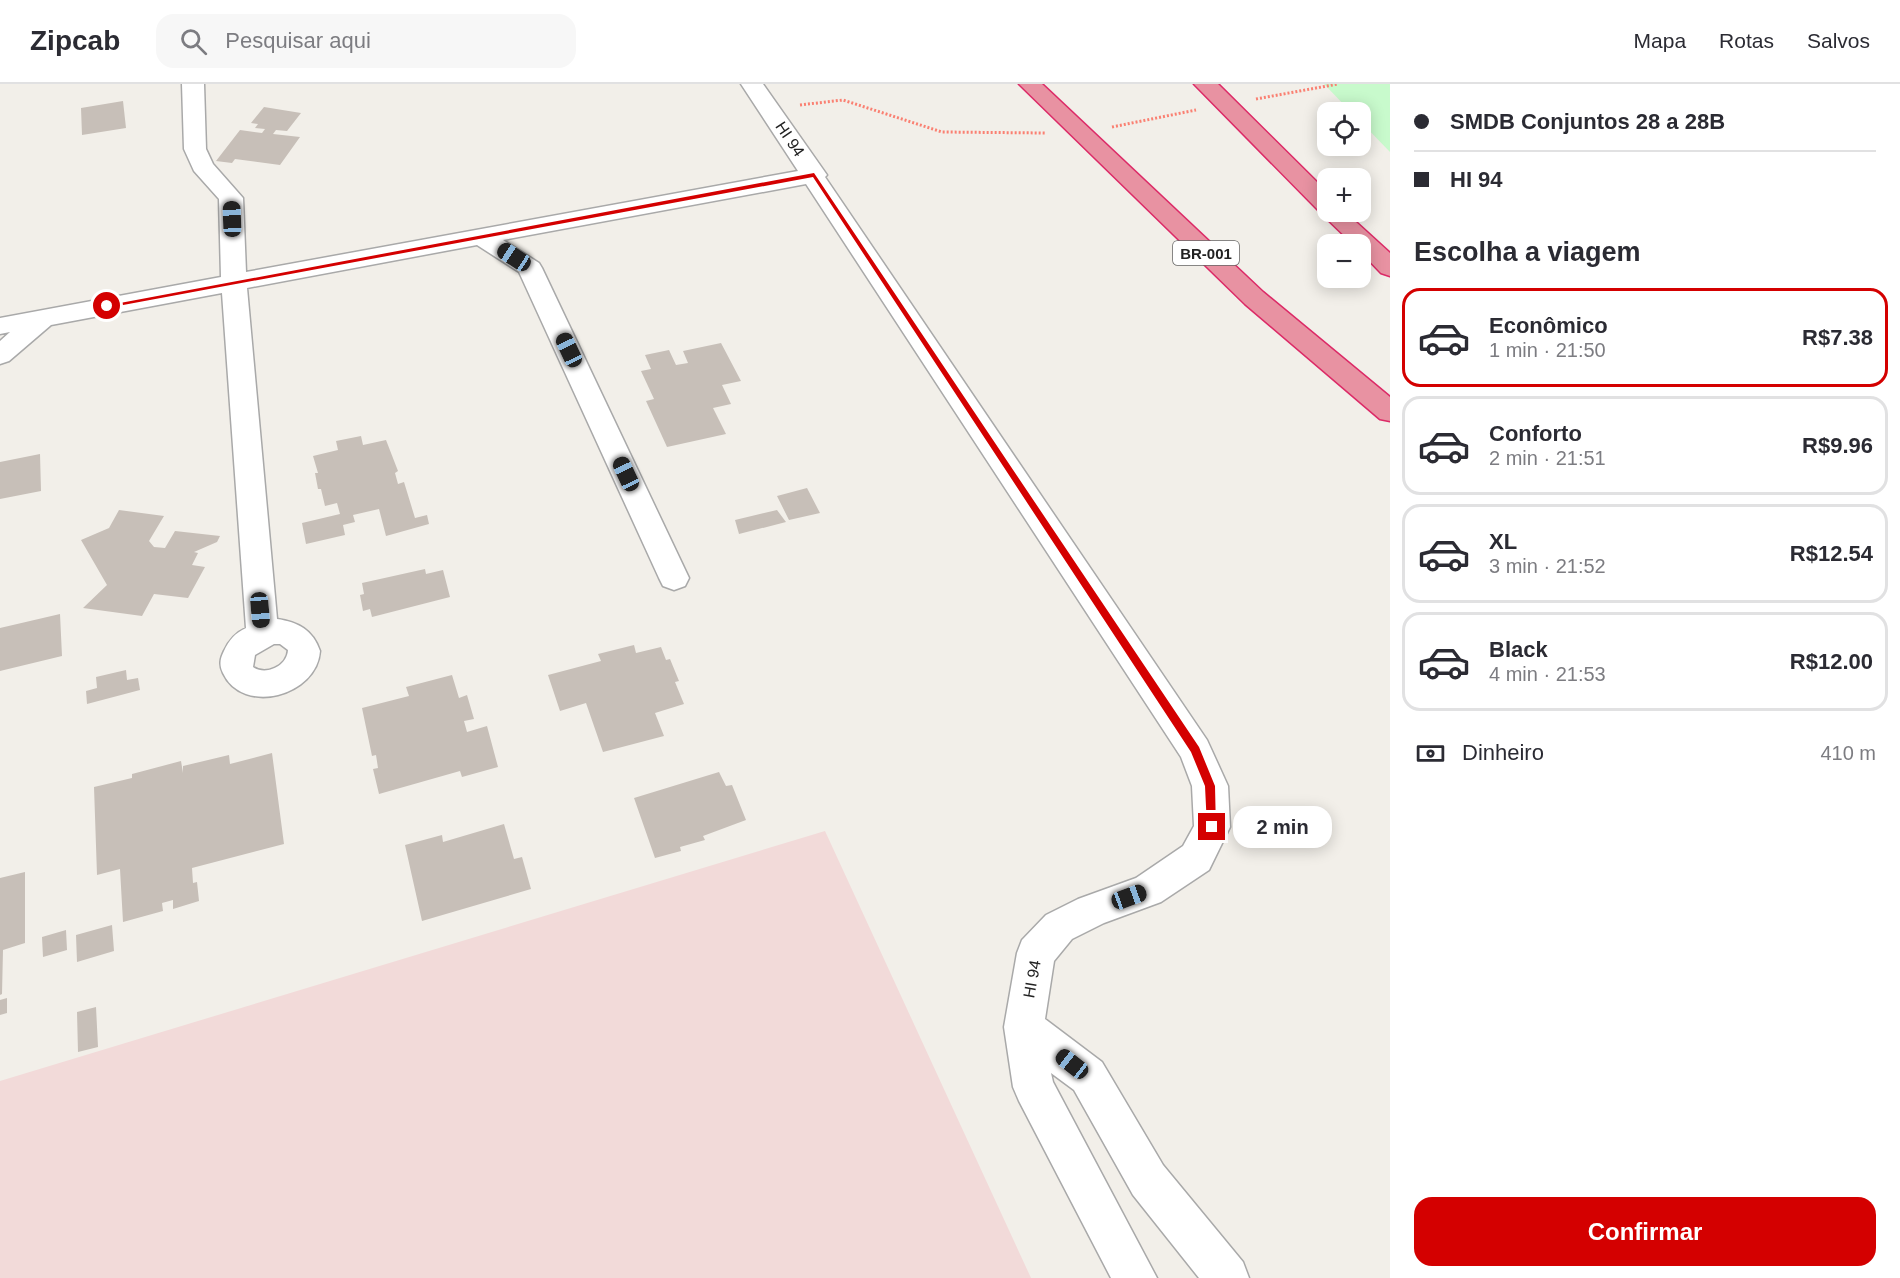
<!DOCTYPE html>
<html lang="pt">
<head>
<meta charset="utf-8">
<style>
	:root { --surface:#fff; --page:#f7f7f7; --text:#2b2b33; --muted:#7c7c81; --line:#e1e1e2; --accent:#d40000 }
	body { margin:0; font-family:Helvetica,sans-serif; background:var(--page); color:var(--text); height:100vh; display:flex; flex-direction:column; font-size:22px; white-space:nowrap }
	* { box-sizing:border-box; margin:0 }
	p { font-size:20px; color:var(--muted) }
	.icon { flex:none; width:33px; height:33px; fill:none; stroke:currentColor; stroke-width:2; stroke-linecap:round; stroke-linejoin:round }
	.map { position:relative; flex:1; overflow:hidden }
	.panel { display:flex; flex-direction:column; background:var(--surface); width:510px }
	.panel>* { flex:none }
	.banner { display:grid; align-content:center; height:132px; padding:0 24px; background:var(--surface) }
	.tools { position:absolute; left:1317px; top:18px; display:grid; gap:12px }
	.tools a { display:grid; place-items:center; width:54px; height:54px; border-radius:12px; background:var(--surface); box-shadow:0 3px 15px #0003; font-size:30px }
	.end { position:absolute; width:27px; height:27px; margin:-14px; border:8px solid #d40000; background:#fff; box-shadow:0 0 0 3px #fff }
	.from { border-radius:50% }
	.bubble { position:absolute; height:42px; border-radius:18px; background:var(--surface); box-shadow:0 3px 15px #0003; font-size:20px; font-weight:700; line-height:42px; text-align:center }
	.car { position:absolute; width:18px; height:36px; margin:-18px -9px; border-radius:8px; box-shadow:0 0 4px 2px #0007; background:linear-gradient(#222 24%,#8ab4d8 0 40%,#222 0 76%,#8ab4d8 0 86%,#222 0) }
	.banner b { display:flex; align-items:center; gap:21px; height:57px; font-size:22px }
	.banner b+b { border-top:2px solid var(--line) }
	.banner i { width:15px; height:15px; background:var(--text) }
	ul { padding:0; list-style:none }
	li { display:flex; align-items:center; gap:18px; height:99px; margin:0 12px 9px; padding:0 12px; border:3px solid var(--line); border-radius:18px }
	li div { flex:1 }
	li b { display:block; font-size:22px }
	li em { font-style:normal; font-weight:700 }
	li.current { border-color:var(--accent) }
	li>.icon { width:54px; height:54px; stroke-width:1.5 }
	h2 { padding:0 24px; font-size:27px; line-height:72px }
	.pay { display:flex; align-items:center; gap:15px; height:66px; padding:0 24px; font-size:22px }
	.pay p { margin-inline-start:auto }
	.cta { display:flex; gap:12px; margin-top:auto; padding:12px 24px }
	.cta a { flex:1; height:69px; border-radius:18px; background:var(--accent); color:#fff; font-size:24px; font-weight:700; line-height:69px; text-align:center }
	header { display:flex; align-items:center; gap:36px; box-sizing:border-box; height:84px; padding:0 30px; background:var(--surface); border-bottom:2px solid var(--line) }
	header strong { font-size:28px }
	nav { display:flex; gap:33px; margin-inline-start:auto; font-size:21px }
	.search { width:420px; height:54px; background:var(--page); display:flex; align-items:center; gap:15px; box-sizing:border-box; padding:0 21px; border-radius:18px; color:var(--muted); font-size:22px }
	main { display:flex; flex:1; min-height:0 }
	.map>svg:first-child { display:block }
	.commercial { fill:#f2dad9 }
	.park { fill:#c8facc }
	.building { fill:#c7bfb8 }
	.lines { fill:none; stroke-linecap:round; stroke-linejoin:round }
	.minor-casing { stroke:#a9a9a9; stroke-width:3 }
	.highway-casing { stroke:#dc2a67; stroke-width:3 }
	.path { stroke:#fa8072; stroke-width:3; stroke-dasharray:2 2; stroke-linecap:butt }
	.minor { fill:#fff; fill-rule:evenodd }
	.highway { fill:#e892a2; fill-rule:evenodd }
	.route { fill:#d40000 }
	.labels { text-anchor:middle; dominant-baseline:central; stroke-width:6; stroke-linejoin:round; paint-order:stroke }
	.shield { fill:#fff; stroke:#646464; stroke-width:1.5 }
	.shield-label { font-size:15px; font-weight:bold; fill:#222 }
	.street-label { font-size:16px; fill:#222; stroke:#fff }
</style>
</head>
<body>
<header>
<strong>Zipcab</strong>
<div class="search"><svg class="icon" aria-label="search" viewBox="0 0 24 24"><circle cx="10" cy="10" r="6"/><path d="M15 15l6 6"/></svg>Pesquisar aqui</div>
<nav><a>Mapa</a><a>Rotas</a><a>Salvos</a></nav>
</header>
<main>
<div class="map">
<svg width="1390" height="1194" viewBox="0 0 1390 1194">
	<rect width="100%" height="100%" fill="#f2efe9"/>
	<!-- commercial -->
	<path class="commercial" d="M825,747L1031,1194H0V997Z"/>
	<!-- park -->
	<path class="park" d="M1324,0H1390V68L1361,38L1360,28H1351Z"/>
	<!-- building -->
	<path class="building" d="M123,17L126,44L82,51L81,24Z
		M264,23L301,29L287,47L276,46L273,50L300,53L280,81L235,75L232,79L216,77L240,46L262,49L265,45L255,44L258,40L251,39Z
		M721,259L741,297L722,301L731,320L713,324L726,350L667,363L646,317L654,315L641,287L651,285L645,271L669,266L676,281L688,279L683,267Z
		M361,352L363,361L386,356L398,387L395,389L398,400L404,398L415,434L427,431L429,440L386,452L379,425L353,431L355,438L343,441L345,451L306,460L302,439L340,430L337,419L325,422L321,405H318L315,389H318L313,372L338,366L336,357Z
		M40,370L41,407L0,415V378Z
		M807,404L820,429L789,436L777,412Z
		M119,426L164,432L149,457L154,463L165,464L175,447L220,452L217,458L194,468L198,469L192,481L205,483L188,514L154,510L142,532L83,524L107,501L81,456L109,444Z
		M777,426L786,438L739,450L735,436Z
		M425,485L426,490L443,486L450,513L372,533L370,525L363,527L360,511L364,510L362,499Z
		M60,530L62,572L0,587V544Z
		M634,561L636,569L661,563L666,576L670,575L679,597L675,598L684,620L655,629L664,652L603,668L586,619L560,627L548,591L601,577L598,570Z
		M126,586L127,596L138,594L140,606L87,620L86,607L97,604L96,593Z
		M452,591L459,614L467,611L474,635L464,637L467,648L487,642L498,683L462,693L460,687L379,710L373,685L378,684L376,671L372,672L362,624L409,612L406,603Z
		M272,669L284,760L192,784L193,799L197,798L199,817L173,825V816L162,819L163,827L123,838L120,785L97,791L94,703L132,694V690L181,677L183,689V682L229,671L230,680Z
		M719,688L726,702L732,701L746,736L703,752L705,756L680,763L681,767L655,774L634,714Z
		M504,740L514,775L522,773L531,805L422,837L405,761L442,751L443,758Z
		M25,788V859L3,866L2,910L0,911V794Z
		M112,841L114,867L77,878L76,851Z
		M66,846L67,866L43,873L42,853Z
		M7,914V929L0,931V916Z
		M96,923L98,963L78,968L77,928Z"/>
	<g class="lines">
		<defs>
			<path id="minor" d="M182,0H204L206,65L213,80L243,114L246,188L798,87L741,0H763L827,91L825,93L1207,656L1228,702L1230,743L1209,786L1161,818L1104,839L1072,855L1054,877L1045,935L1102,978L1163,1081L1243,1178L1249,1194H1199L1133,1111L1074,1006L1051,989L1053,998L1157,1194H1111L1019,1017L1013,1003L1004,943L1017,869L1022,856L1046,831L1078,815L1136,794L1183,762L1194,742L1192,702L1181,673L806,100L503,156L539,179L542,184L689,494L685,502L674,506L663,502L659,494L519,188L477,161L247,204L277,535C298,538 313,546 320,567C317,612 243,632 223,589C219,581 220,575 224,567C229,556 235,549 246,544L222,209L51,241L9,277L0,280V257L10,248L0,250V234L221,193L219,115L194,87L184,65ZM274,560H280L288,566C287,582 266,592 253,583L255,571Z"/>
			<path id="highway" d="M1019,0H1042L1263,208L1390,313V337L1380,335L1245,220Z
				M1194,0H1218L1328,109V128H1345L1390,169V192L1381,189L1360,167V160H1353L1325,133L1327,130L1320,128Z"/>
		</defs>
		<!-- minor casing -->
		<use href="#minor" class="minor-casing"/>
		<!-- highway casing -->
		<use href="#highway" class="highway-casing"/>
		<!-- path -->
		<path class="path" d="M1256,15L1338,0
			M800,21L843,16L942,48L1045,49
			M1112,43L1196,26"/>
		<!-- minor -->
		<use href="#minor" class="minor"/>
		<!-- highway -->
		<use href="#highway" class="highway"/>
	</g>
	<!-- route -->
	<path class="route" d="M814,89L1199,663L1215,702L1216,746H1208L1207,743L1205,702L1191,668L813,93L107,224L104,222Z"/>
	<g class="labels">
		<!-- shield labels -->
		<rect class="shield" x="1173" y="157" width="66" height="24" rx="4.5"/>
		<g class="shield-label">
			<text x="1206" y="169">BR-001</text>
		</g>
		<!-- street labels -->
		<g class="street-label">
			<text transform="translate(790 55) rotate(56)">HI 94</text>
			<text transform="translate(1032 895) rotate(-80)">HI 94</text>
		</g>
	</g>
</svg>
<div class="tools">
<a><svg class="icon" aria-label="locate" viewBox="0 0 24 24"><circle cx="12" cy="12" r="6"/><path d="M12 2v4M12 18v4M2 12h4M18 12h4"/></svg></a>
<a>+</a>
<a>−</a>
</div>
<i class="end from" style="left:107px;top:222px"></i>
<i class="end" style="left:1212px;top:743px"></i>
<div class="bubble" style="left:1233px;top:722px;width:99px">2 min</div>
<i class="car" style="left:232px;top:135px;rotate:358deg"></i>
<i class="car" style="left:514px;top:173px;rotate:303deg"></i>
<i class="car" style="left:569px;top:266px;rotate:335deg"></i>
<i class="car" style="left:626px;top:390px;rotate:335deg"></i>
<i class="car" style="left:260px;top:526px;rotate:175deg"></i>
<i class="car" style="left:1129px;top:813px;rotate:70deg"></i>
<i class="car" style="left:1072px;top:980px;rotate:308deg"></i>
</div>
<section class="panel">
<div class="banner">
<b><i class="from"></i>SMDB Conjuntos 28 a 28B</b>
<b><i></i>HI 94</b>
</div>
<h2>Escolha a viagem</h2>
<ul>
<li class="current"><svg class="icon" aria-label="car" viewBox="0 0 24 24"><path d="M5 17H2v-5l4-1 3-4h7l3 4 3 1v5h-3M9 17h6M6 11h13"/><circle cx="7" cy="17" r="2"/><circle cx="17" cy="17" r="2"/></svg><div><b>Econômico</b><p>1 min · 21:50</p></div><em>R$7.38</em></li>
<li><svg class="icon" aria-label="car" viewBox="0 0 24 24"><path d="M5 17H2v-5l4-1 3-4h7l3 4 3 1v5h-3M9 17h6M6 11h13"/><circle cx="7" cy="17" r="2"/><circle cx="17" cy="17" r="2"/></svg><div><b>Conforto</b><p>2 min · 21:51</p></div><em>R$9.96</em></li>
<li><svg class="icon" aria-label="car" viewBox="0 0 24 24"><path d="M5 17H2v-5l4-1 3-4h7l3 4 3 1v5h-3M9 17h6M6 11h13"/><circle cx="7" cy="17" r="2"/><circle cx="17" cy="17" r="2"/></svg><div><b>XL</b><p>3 min · 21:52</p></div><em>R$12.54</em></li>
<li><svg class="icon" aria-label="car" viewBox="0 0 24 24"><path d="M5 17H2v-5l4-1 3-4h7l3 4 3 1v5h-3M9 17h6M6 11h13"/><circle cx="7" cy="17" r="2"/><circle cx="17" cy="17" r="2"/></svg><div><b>Black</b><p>4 min · 21:53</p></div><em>R$12.00</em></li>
</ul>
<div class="pay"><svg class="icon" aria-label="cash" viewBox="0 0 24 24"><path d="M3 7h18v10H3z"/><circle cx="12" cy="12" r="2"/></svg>Dinheiro<p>410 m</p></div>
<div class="cta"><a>Confirmar</a></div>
</section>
</main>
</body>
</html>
